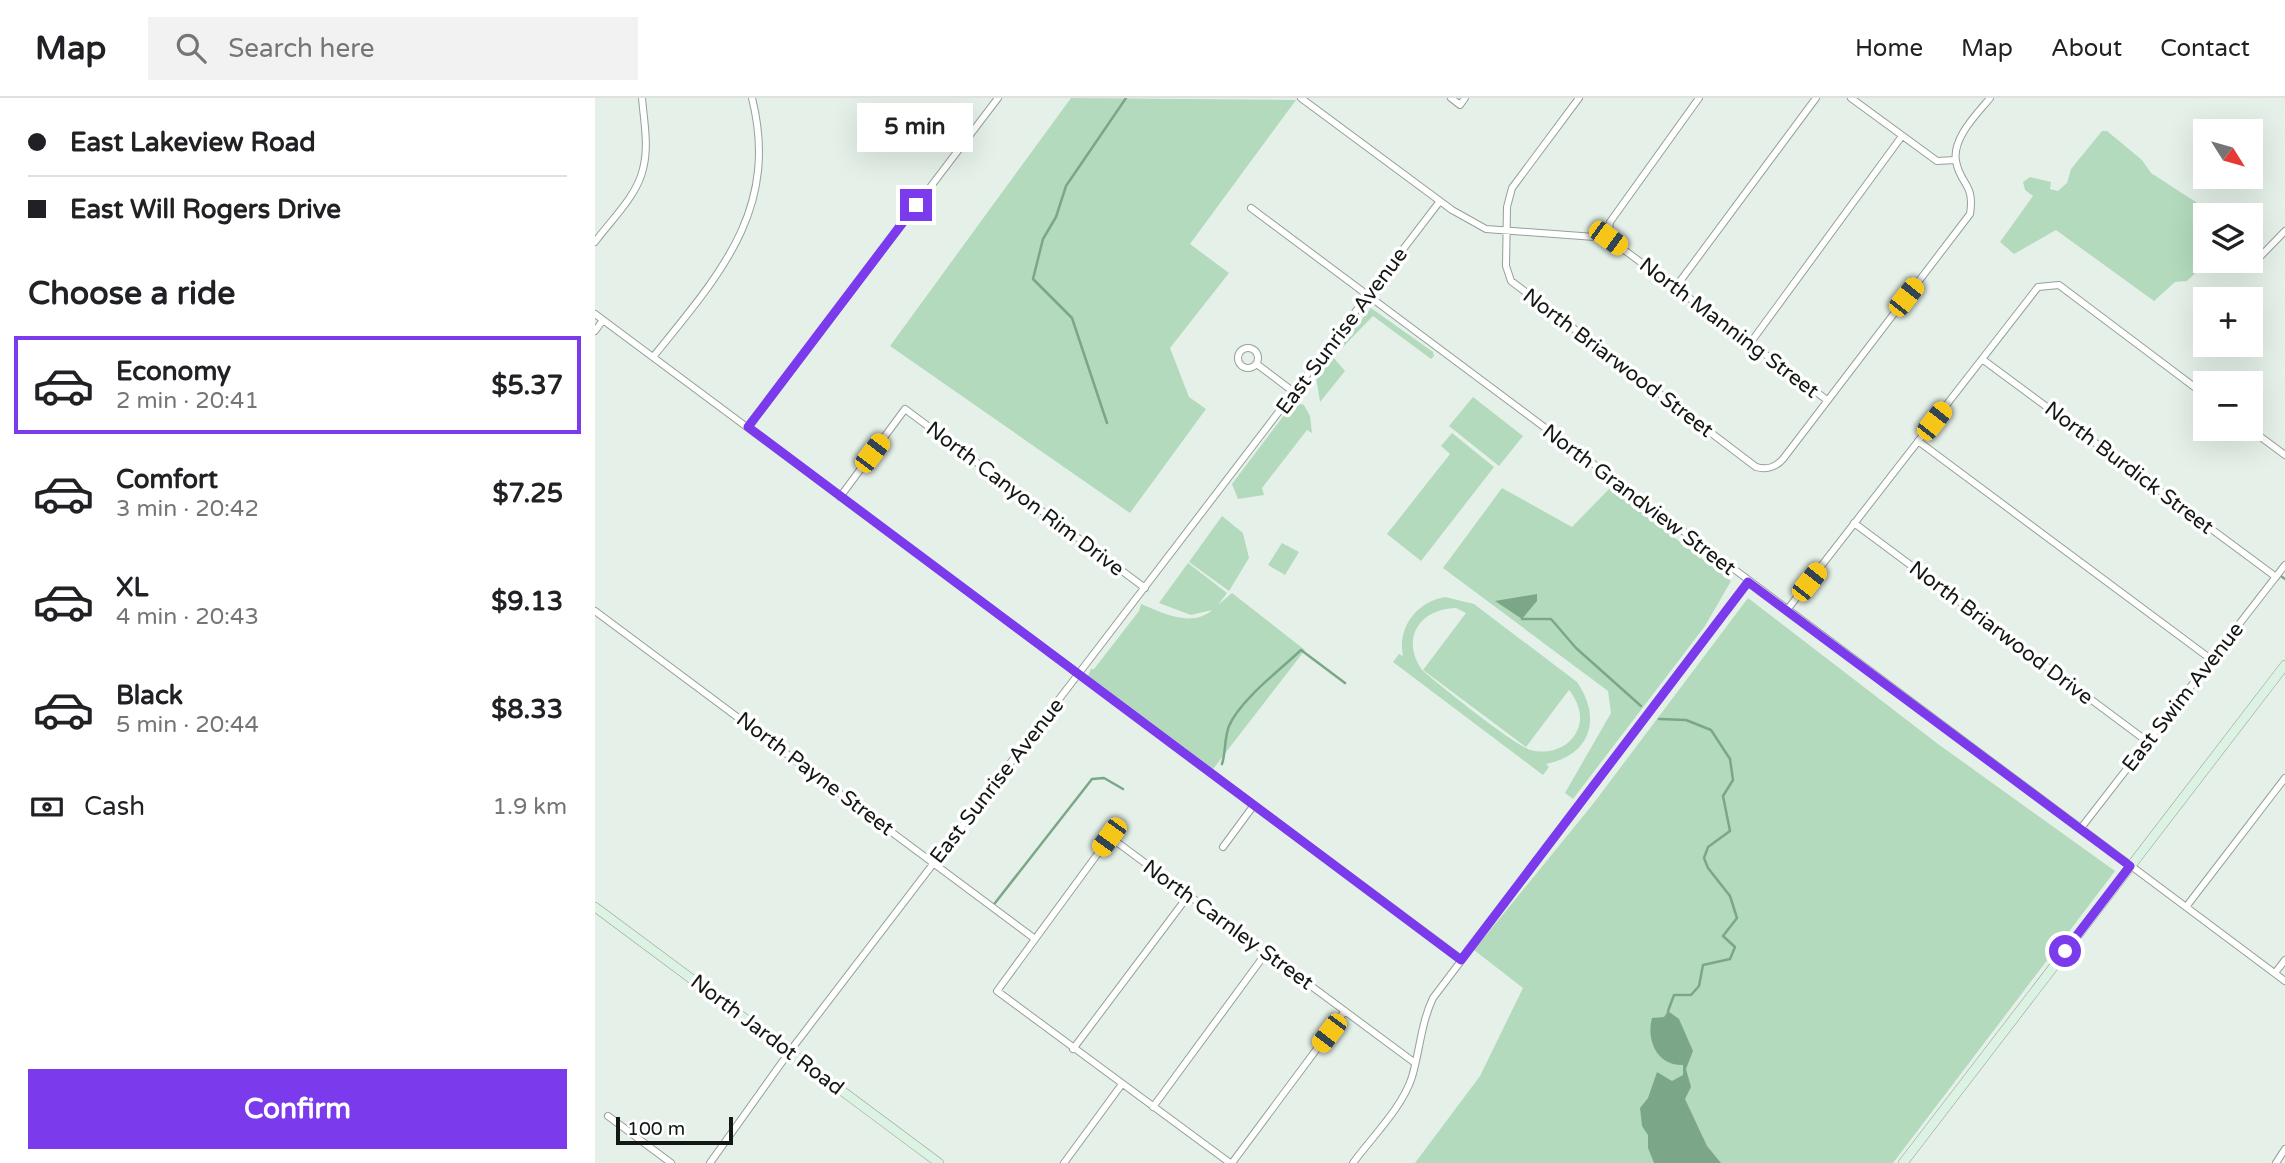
<!DOCTYPE html>
<html lang="en">
<head>
<meta charset="utf-8">
<style>
	:root { --surface:#fff; --page:#f2f2f2; --text:#202124; --muted:#757577; --line:#e0e0e0; --accent:#7c3aed }
	body { margin:0; font-family:"Varela Round",sans-serif; background:var(--page); color:var(--text); height:100vh; display:flex; flex-direction:column; font-size:26px; white-space:nowrap }
	* { box-sizing:border-box; margin:0 }
	p { font-size:23px; color:var(--muted) }
	.icon { flex:none; width:38px; height:38px; fill:none; stroke:currentColor; stroke-width:2; stroke-linecap:round; stroke-linejoin:round }
	.map { position:relative; flex:1; overflow:hidden }
	.panel { display:flex; flex-direction:column; background:var(--surface); width:595px }
	.panel>* { flex:none }
	.top-card { display:grid; align-content:center; height:154px; padding:0 28px; background:var(--surface) }
	.needle { width:46px; rotate:127deg }
	.tools { position:absolute; left:1598px; top:21px; display:grid; gap:14px }
	.tools a { display:grid; place-items:center; width:70px; height:70px; border-radius:0px; background:var(--surface); box-shadow:0 7px 28px #0002; font-size:35px }
	.scale { position:absolute; left:21px; bottom:18px; width:117px; box-sizing:border-box; padding-left:7px; border:4px solid #141815; border-top:0; font-size:19px; line-height:24px; white-space:nowrap; color:#141815; -webkit-text-stroke:5px #fff; paint-order:stroke }
	.end { position:absolute; width:32px; height:32px; margin:-16px; border:9px solid #7c3aed; background:#fff; box-shadow:0 0 0 4px #fff }
	.from { border-radius:50% }
	.bubble { position:absolute; height:49px; border-radius:0px; background:var(--surface); box-shadow:0 7px 28px #0002; font-size:23px; font-weight:700; line-height:49px; text-align:center }
	.car { position:absolute; width:21px; height:42px; margin:-21px -10px; border-radius:9px; box-shadow:0 0 5px 2px #0007; background:linear-gradient(#f5c518 24%,#345 0 40%,#f5c518 0 76%,#345 0 86%,#f5c518 0) }
	.top-card b { display:flex; align-items:center; gap:24px; height:66px; font-size:26px }
	.top-card b+b { border-top:2px solid var(--line) }
	.top-card i { width:18px; height:18px; background:var(--text) }
	ul { padding:0; list-style:none }
	li { display:flex; align-items:center; gap:21px; height:98px; margin:0 14px 10px; padding:0 14px; border:4px solid transparent; border-radius:0px }
	li div { flex:1 }
	li b { display:block; font-size:26px }
	li em { font-style:normal; font-weight:700 }
	li.on { border-color:var(--accent) }
	li>.icon { width:63px; height:63px; stroke-width:1.5 }
	h2 { padding:0 28px; font-size:32px; line-height:84px }
	.pay { display:flex; align-items:center; gap:18px; height:77px; padding:0 28px; font-size:26px }
	.pay p { margin-inline-start:auto }
	.button { display:flex; gap:14px; margin-top:auto; padding:14px 28px }
	.button a { flex:1; height:80px; border-radius:0px; background:var(--accent); color:#fff; font-size:28px; font-weight:700; line-height:80px; text-align:center }
	header { display:flex; align-items:center; gap:42px; box-sizing:border-box; height:98px; padding:0 35px; background:var(--surface); border-bottom:2px solid var(--line) }
	header strong { font-size:33px }
	nav { display:flex; gap:38px; margin-inline-start:auto; font-size:24px }
	.search { width:490px; height:63px; background:var(--page); display:flex; align-items:center; gap:18px; box-sizing:border-box; padding:0 24px; border-radius:0px; color:var(--muted); font-size:26px }
	main { display:flex; flex:1; min-height:0 }
	.map>svg:first-child { display:block }
	.green { fill:#b3dabd; fill-rule:evenodd }
	.water { fill:#7ba788 }
	.lines { fill:none; stroke-linecap:round; stroke-linejoin:round }
	.stream { stroke:#7ba788; stroke-width:2.5 }
	.street-casing { stroke:#95a198; stroke-width:8 }
	.secondary-casing { stroke:#95a198; stroke-width:10 }
	.street { stroke:#fff; stroke-width:6 }
	.secondary { stroke:#dcf2e2; stroke-width:9 }
	.route { stroke:#7c3aed; stroke-width:9 }
	.labels { text-anchor:middle; dominant-baseline:central; stroke-width:7; stroke-linejoin:round; paint-order:stroke }
	.street-label { font-size:21px; fill:#141815; stroke:#fff }
</style>
</head>
<body>
<header>
<strong>Map</strong>
<div class="search"><svg class="icon" aria-label="search" viewBox="0 0 24 24"><circle cx="10" cy="10" r="6"/><path d="M15 15l6 6"/></svg>Search here</div>
<nav><a>Home</a><a>Map</a><a>About</a><a>Contact</a></nav>
</header>
<main>
<section class="panel">
<div class="top-card">
<b><i class="from"></i>East Lakeview Road</b>
<b><i></i>East Will Rogers Drive</b>
</div>
<h2>Choose a ride</h2>
<ul>
<li class="on"><svg class="icon" aria-label="car" viewBox="0 0 24 24"><path d="M5 17H2v-5l4-1 3-4h7l3 4 3 1v5h-3M9 17h6M6 11h13"/><circle cx="7" cy="17" r="2"/><circle cx="17" cy="17" r="2"/></svg><div><b>Economy</b><p>2 min · 20:41</p></div><em>$5.37</em></li>
<li><svg class="icon" aria-label="car" viewBox="0 0 24 24"><path d="M5 17H2v-5l4-1 3-4h7l3 4 3 1v5h-3M9 17h6M6 11h13"/><circle cx="7" cy="17" r="2"/><circle cx="17" cy="17" r="2"/></svg><div><b>Comfort</b><p>3 min · 20:42</p></div><em>$7.25</em></li>
<li><svg class="icon" aria-label="car" viewBox="0 0 24 24"><path d="M5 17H2v-5l4-1 3-4h7l3 4 3 1v5h-3M9 17h6M6 11h13"/><circle cx="7" cy="17" r="2"/><circle cx="17" cy="17" r="2"/></svg><div><b>XL</b><p>4 min · 20:43</p></div><em>$9.13</em></li>
<li><svg class="icon" aria-label="car" viewBox="0 0 24 24"><path d="M5 17H2v-5l4-1 3-4h7l3 4 3 1v5h-3M9 17h6M6 11h13"/><circle cx="7" cy="17" r="2"/><circle cx="17" cy="17" r="2"/></svg><div><b>Black</b><p>5 min · 20:44</p></div><em>$8.33</em></li>
</ul>
<div class="pay"><svg class="icon" aria-label="cash" viewBox="0 0 24 24"><path d="M3 7h18v10H3z"/><circle cx="12" cy="12" r="2"/></svg>Cash<p>1.9 km</p></div>
<div class="button"><a>Confirm</a></div>
</section>
<div class="map">
<svg width="1690" height="1065" viewBox="0 0 1690 1065">
	<rect width="100%" height="100%" fill="#e5f1e8"/>
	<!-- green -->
	<path class="green" d="M476,0L701,2L595,146L634,175L575,250L594,299L611,311L535,415L295,248Z
		M1507,33H1512L1547,62L1556,75L1621,117H1610V163H1613L1592,183L1580,184L1559,203L1461,132L1419,156L1405,144L1438,98L1430,92L1428,84L1435,79L1456,84L1455,91L1463,93L1472,85L1476,71Z
		M776,210L838,254L839,258L836,261L778,218L748,249L747,246Z
		M738,259L750,273L725,304L721,278Z
		M878,299L928,338L904,368L854,328Z
		M699,304L709,307L715,318L717,335L712,332L667,390L669,397L643,401L637,386Z
		M857,335L899,369L826,463L792,436L855,356L846,348Z
		M907,390L977,429L1015,390L1136,483L1110,528L978,701L970,695L1016,615L1013,593L848,470Z
		M627,418L648,435L654,460L634,493L594,464Z
		M687,445L704,454L690,477L673,467Z
		M593,465L632,495L623,507L637,495L710,552L618,671L493,578L496,571H499L544,513L546,506C568,515 597,530 617,512L596,517L564,505Z
		M850,499L879,506L982,584C1007,620 996,657 951,666L954,669L948,677L798,564L804,556L808,558C802,529 822,504 850,499ZM861,510L871,515L828,572L931,649L974,592C983,603 989,619 982,633C974,650 954,657 936,652C920,648 843,586 827,572C805,540 825,511 861,510Z
		M1153,500L1343,646L1520,773L1298,1065H820L885,978L928,890L879,852L998,706Z"/>
	<!-- water -->
	<path class="water" d="M942,496V503L927,521L900,503Z
		M1073,913L1084,921L1098,953L1091,971L1096,989L1090,1001L1112,1048L1126,1065H1059L1053,1050V1037L1047,1028L1045,1010L1053,1000L1062,974L1077,983L1088,977V967C1062,968 1051,942 1057,920L1069,919Z"/>
	<g class="lines">
		<!-- stream -->
		<path class="stream" d="M512,325L477,220L438,181L448,141L461,119L471,88L531,0
			M1683,476L1690,481
			M927,521H956L981,550L1046,608
			M1064,621L1091,622L1116,632L1135,661L1138,682L1128,698L1135,733L1113,749L1109,760L1113,770L1135,798L1142,820L1128,838L1140,849L1135,861L1108,867L1104,888L1096,897H1079L1073,913
			M627,666C631,654 629,641 634,628C645,602 685,572 706,552L750,585
			M400,805L497,681L509,680L528,691"/>
		<defs>
			<path id="street" d="M706,0L857,112L891,131L1013,140L1232,302
				M856,0L865,7L870,0
				M984,0L917,90L912,109L911,168L916,183L1161,369C1172,372 1180,370 1188,361L1375,116C1380,85 1365,87 1361,63C1357,40 1382,16 1395,0
				M1256,0L1342,63L1360,62
				M656,110L1690,883
				M1013,140L1015,124L1104,0
				M0,144C16,122 42,98 48,71C54,48 49,24 47,0
				M1659,165L1690,133
				M1080,190L1221,0
				M0,216L866,861
				M0,233L8,222
				M1156,244L1307,38
				M643 260a10 10 0 1 1 20 0a10 10 0 1 1-20 0Z
				M58,259C124,177 185,112 157,0
				M1387,261L1681,479
				M663,267L700,295
				M153,329L403,0
				M1655,331L1690,357
				M1323,343L1617,562
				M245,399L310,311L550,490
				M1259,425L1553,644
				M1192,512L1443,189L1464,187L1610,297
				M0,513L440,841
				M1486,730L1690,467
				M628,749L659,707
				M1591,809L1690,680
				M1680,875L1690,862
				M478,951L593,798
				M558,1009L671,855
				M13,1018L76,1065
				M115,1065L195,953L845,103
				M469,1065L527,986
				M635,1065L402,893L515,739L820,965
				M637,1065L750,913
				M758,1065C777,1039 807,1010 817,979C825,952 826,925 838,900L1153,484
				M1681,1065L1690,1051"/>
			<path id="secondary" d="M0,809L344,1065
				M1308,1065L1690,567"/>
		</defs>
		<!-- street casing -->
		<use href="#street" class="street-casing"/>
		<!-- secondary casing -->
		<use href="#secondary" class="secondary-casing"/>
		<!-- street -->
		<use href="#street" class="street"/>
		<!-- secondary -->
		<use href="#secondary" class="secondary"/>
	</g>
	<g class="lines">
		<!-- route -->
		<path class="route" d="M321,107L153,329L866,862L1153,484L1535,768L1470,853"/>
	</g>
	<g class="labels">
		<!-- street labels -->
		<g class="street-label">
			<text transform="translate(1134 230) rotate(37)">North Manning Street</text>
			<text transform="translate(747 233) rotate(-53)">East Sunrise Avenue</text>
			<text transform="translate(1023 265) rotate(37)">North Briarwood Street</text>
			<text transform="translate(1534 370) rotate(37)">North Burdick Street</text>
			<text transform="translate(430 401) rotate(37)">North Canyon Rim Drive</text>
			<text transform="translate(1044 402) rotate(37)">North Grandview Street</text>
			<text transform="translate(1406 535) rotate(37)">North Briarwood Drive</text>
			<text transform="translate(1588 599) rotate(-52)">East Swim Avenue</text>
			<text transform="translate(220 676) rotate(37)">North Payne Street</text>
			<text transform="translate(402 683) rotate(-52)">East Sunrise Avenue</text>
			<text transform="translate(633 827) rotate(36)">North Carnley Street</text>
			<text transform="translate(172 937) rotate(37)">North Jardot Road</text>
		</g>
	</g>
</svg>
<div class="tools">
<a><svg class="needle" viewBox="-14 -14 28 28"><path d="M0-13l5 13h-10z" fill="#e53935"/><path d="M0 13l5-13h-10z" fill="#757577"/></svg></a>
<a><svg class="icon" aria-label="layers" viewBox="0 0 24 24"><path d="M12 4l9 5-9 5-9-5zM3 14l9 5 9-5"/></svg></a>
<a>+</a>
<a>−</a>
</div>
<div class="scale">100 m</div>
<i class="end from" style="left:1470px;top:853px"></i>
<i class="end" style="left:321px;top:107px"></i>
<div class="bubble" style="left:262px;top:5px;width:116px">5 min</div>
<i class="car" style="left:1013px;top:140px;rotate:126deg"></i>
<i class="car" style="left:1311px;top:199px;rotate:38deg"></i>
<i class="car" style="left:1339px;top:323px;rotate:38deg"></i>
<i class="car" style="left:277px;top:355px;rotate:37deg"></i>
<i class="car" style="left:1214px;top:484px;rotate:38deg"></i>
<i class="car" style="left:514px;top:739px;rotate:216deg"></i>
<i class="car" style="left:734px;top:935px;rotate:217deg"></i>
</div>
</main>
</body>
</html>
